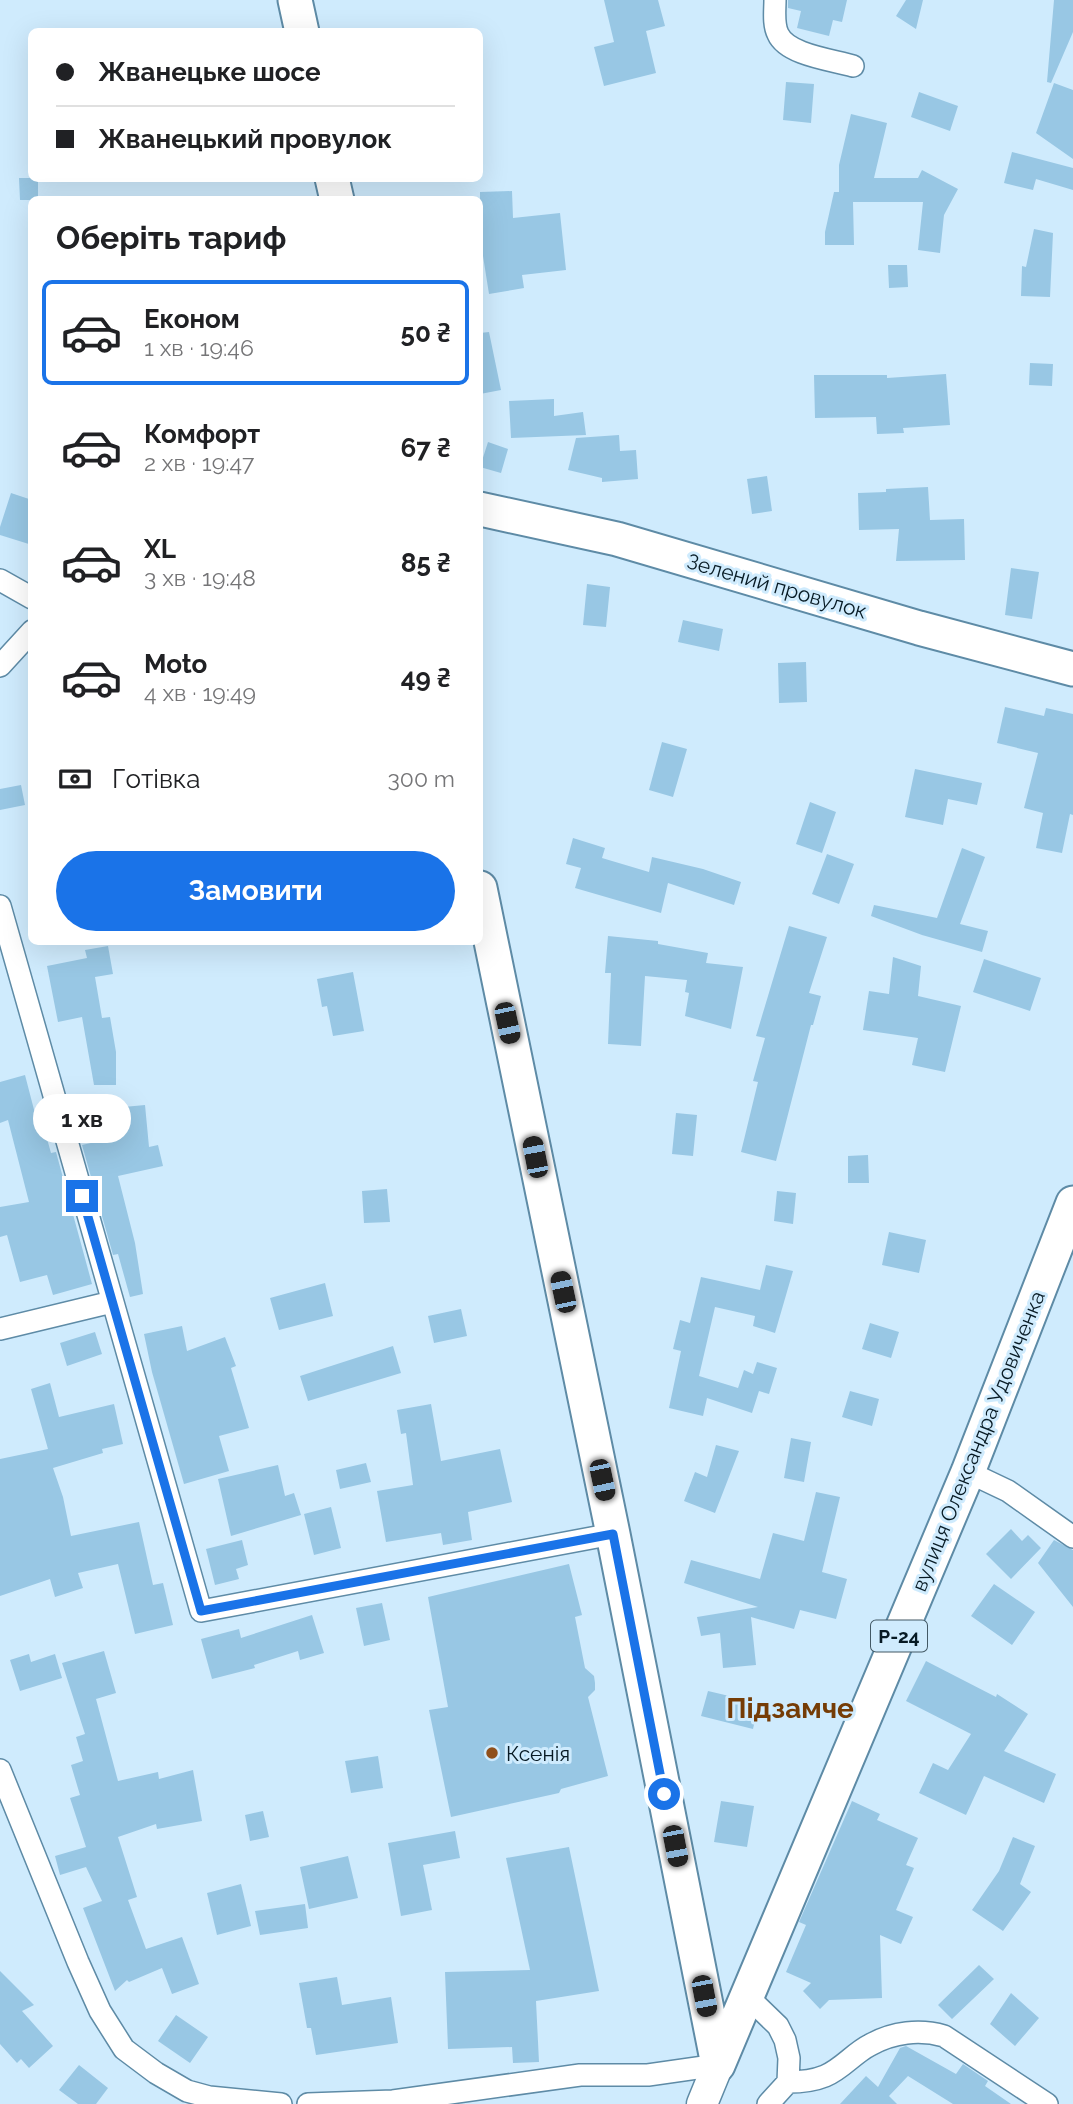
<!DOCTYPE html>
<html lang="uk">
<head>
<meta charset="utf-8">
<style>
	:root { --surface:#fff; --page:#f2f2f2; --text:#202124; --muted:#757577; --line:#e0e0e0; --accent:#1a73e8 }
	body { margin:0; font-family:Raleway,sans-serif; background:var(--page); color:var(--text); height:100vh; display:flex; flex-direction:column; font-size:26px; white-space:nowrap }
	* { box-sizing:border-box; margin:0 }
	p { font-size:23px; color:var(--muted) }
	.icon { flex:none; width:38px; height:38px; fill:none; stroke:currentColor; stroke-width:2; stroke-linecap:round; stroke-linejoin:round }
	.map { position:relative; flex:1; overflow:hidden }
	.details { position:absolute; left:28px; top:196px; width:455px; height:749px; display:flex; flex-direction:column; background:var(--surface); border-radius:10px; box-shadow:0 7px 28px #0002 }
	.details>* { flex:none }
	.top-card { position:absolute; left:28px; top:28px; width:455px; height:154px; border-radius:10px; box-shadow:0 7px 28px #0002; display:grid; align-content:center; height:154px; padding:0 28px; background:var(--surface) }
	.end { position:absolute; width:32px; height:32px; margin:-16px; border:9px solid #1a73e8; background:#fff; box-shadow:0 0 0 4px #fff }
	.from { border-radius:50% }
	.bubble { position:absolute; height:49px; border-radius:24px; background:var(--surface); box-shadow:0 7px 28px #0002; font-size:23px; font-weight:700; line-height:49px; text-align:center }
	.car { position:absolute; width:21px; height:42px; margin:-21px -10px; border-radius:9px; box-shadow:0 0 5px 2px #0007; background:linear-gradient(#222 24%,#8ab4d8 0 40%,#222 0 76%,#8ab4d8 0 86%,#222 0) }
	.top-card b { display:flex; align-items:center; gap:24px; height:66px; font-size:26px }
	.top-card b+b { border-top:2px solid var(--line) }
	.top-card i { width:18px; height:18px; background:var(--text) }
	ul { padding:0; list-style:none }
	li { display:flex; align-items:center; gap:21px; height:105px; margin:0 14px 10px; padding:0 14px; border:4px solid transparent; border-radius:10px }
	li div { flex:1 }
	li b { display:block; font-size:26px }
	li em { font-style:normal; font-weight:700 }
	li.current { border-color:var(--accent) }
	li>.icon { width:63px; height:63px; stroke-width:1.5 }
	h2 { padding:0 28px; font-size:32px; line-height:84px }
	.pay { display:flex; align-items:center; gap:18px; height:77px; padding:0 28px; font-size:26px }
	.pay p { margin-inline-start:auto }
	.primary-button { display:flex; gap:14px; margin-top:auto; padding:14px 28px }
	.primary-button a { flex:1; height:80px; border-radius:42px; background:var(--accent); color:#fff; font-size:28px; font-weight:700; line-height:80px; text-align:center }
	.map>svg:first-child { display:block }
	.building { fill:#98c7e4 }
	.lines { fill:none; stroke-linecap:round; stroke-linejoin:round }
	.street-casing { stroke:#5e8ba6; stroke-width:24 }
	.secondary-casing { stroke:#5e8ba6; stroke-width:33 }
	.primary-casing { stroke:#5e8ba6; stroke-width:37 }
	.street { stroke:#fff; stroke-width:21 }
	.secondary { stroke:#fff; stroke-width:30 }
	.primary { stroke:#fff; stroke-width:33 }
	.route { stroke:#1a73e8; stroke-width:9 }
	.poi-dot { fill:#90501b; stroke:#cfebfd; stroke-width:2.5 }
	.labels { text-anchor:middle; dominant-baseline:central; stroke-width:6; stroke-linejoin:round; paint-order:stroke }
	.shield { fill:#cfebfd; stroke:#435965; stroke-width:2 }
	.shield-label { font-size:19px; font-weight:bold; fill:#071a24 }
	.street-label { font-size:21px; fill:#071a24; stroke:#cfebfd }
	.poi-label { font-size:21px; fill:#071a24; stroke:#cfebfd; text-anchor:start }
	.district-label { font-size:28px; font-weight:bold; fill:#753c06; stroke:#cfebfd }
</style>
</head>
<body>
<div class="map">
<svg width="1073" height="2104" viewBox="0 0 1073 2104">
	<rect width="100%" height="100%" fill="#cfebfd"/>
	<!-- building -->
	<path class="building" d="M604,0H658L665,26L646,31L656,73L604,86L594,47L614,42Z
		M788,0H847L842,22L833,20L829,36L797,28L801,11L788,8Z
		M906,0H923L916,29L896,16Z
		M1054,0H1073V32L1051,83L1047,82Z
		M786,82L814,84L811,123L783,120Z
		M1054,83L1073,90V159L1036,133Z
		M919,92L958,106L950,131L911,117Z
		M851,114L887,123L874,178H918L922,170L958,189L944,215L940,253L918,250L923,202H853L854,245H825V232L834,192H839V165Z
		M1012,152L1073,168V190L1036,179L1033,190L1004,183Z
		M19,178H38V200H20Z
		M512,191L513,218L560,213L566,270L522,275L524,288L489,294L480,237V192Z
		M1034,229L1053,233L1050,297L1021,296L1022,266L1026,267Z
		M888,265H907L908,287L889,288Z
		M489,332L501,390L480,394V333Z
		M1030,363L1053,364L1052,386L1029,385Z
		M946,374L950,425L903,428L904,433L877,434L876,417L815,418L814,375H887V378Z
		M554,399V416L583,412L586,435L511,438L509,401Z
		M619,435L620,451L636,450L638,479L602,482V478L568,470L576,438Z
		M488,442L508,449L501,473L480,467Z
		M767,476L772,511L752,514L747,479Z
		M928,487L930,520L964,519L965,560L896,561L899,529L859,530L858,493L886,492V489Z
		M11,493L32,500V545L0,535V527Z
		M1011,568L1039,572L1032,619L1005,615Z
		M587,584L610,587L606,627L583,625Z
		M683,620L723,629L719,651L678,642Z
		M806,662L807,702L779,703L778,663Z
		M1005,707L1044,716L1046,708L1073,714V815L1070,814L1062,853L1036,848L1043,813L1024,808L1038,753L997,743Z
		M662,742L687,749L673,797L649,790Z
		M915,769L982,783L977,805L948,799L943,825L905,817Z
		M21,785L25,805L0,810V789Z
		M810,802L836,812L822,853L796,844Z
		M573,838L605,848L602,858L649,872L652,857L703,869L741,882L734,905L668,883L661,913L575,888L581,868L566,864Z
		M962,848L985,857L960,924L988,931L982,952L922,935L871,916L874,905L937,918Z
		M827,854L854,864L839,904L812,894Z
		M789,926L827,937L809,993L821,996L813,1025H811L776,1161L741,1152L758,1082L753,1081L765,1038L756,1036Z
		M608,936L658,941V944L708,953L706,963L743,967L731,1029L685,1016L689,993L685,992L687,980L645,976L641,1046L608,1044L611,973H605Z
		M108,946L113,974L95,977L102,1018L110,1017L116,1052V1085H94L82,1017L58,1022L47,966L87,958L85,950Z
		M893,957L921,966L918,996L961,1006L945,1072L912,1065L918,1038L863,1030L869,991L889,994Z
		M984,959L1041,978L1030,1011L973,992Z
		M353,972L364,1031L333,1036L327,1006L322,1007L317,979Z
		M25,1075L39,1129L44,1128L51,1153L56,1152L92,1284L53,1295L47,1275L20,1282L7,1235L0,1237V1207L29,1202L8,1120L0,1123V1082Z
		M145,1105L149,1147L158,1145L163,1166L118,1176L135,1243L143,1294L130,1297L118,1254L113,1255L82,1145L117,1137L113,1108Z
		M676,1113L697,1115L693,1156L672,1154Z
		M868,1155L869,1183H848V1156Z
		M387,1189L390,1222L364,1223L362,1191Z
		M777,1191L796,1193L793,1224L774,1221Z
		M889,1232L926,1240L919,1273L882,1265Z
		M766,1265L793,1271L775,1333L753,1326L755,1316L715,1307L699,1376L738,1388L744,1370L753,1374L757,1362L777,1368L769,1394L759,1391L752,1413L707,1398L703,1416L669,1408L681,1351L673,1349L680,1320L690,1323L701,1277L760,1290Z
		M325,1283L333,1316L279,1330L270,1298Z
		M461,1309L467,1336L434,1343L428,1316Z
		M870,1323L899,1332L891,1358L862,1349Z
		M182,1326L187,1351L225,1337L236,1366L231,1368L249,1428L219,1436L229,1471L184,1484L152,1372L144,1334Z
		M95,1332L102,1354L67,1366L60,1343Z
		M393,1346L401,1373L308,1401L300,1376Z
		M50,1383L59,1417L114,1404L123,1444L102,1449L103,1453L53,1468L63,1497L71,1536L139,1522L153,1585L163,1583L173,1625L135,1634L118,1564L78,1573L83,1588L55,1597L50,1579L0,1596V1459L48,1449L31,1389Z
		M850,1391L879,1399L872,1426L842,1417Z
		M431,1404L441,1461L500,1449L512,1502L468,1512L472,1540L443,1545L441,1533L386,1542L377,1491L413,1485L406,1433L401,1434L397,1410Z
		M791,1438L811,1442L804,1482L784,1478Z
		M716,1445L739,1451L715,1513L684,1501L695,1472L707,1477Z
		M366,1463L371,1482L340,1489L336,1470Z
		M278,1465L285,1496L294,1493L301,1515L231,1536L218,1479Z
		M816,1492L840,1497L822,1572L847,1579L836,1619L800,1610L794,1629L751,1617L756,1665L723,1668L720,1633L701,1636L697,1617L758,1607L684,1583L691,1560L760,1579L773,1533L804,1541Z
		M331,1507L341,1548L314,1555L304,1514Z
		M1011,1529L1022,1541L1028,1535L1041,1548L1011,1579L986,1554Z
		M242,1540L248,1565L236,1569L239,1579L215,1585L206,1549Z
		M1054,1540L1073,1550V1607L1038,1563Z
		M569,1564L582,1615L575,1617L585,1668L594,1676L595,1683V1690L588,1697L608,1776L561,1789L559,1793L451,1817L429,1710L448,1707L428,1597Z
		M994,1584L1035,1612L1012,1645L971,1616Z
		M382,1603L390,1640L364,1646L356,1608Z
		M312,1615L324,1653L300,1660L298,1651L254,1665L255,1668L212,1679L201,1639L239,1629L241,1638Z
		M104,1651L116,1693L96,1699L118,1781L158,1772L159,1779L193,1770L202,1821L157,1829L156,1824L118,1837L137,1897L128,1900L146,1949L182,1937L199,1984L172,1994L162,1968L129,1982L127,1980L115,1991L83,1908L102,1901L86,1867L60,1875L55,1856L86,1847L70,1798L80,1795L71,1765L83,1761L76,1737L85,1734L62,1663Z
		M29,1654L31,1662L55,1654L62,1678L20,1691L10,1660Z
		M926,1661L996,1697L997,1694L1028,1714L1004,1751L1056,1774L1044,1803L984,1776L966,1815L919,1793L933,1763L948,1770L971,1734L906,1701Z
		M708,1691L759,1703L753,1729L701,1716Z
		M378,1756L383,1788L351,1793L345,1761Z
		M721,1801L754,1806L747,1847L714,1842Z
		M852,1801L880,1814L877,1820L918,1838L906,1865L914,1868L896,1910L913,1917L901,1944L880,1935L882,1998L829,2000L820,2009L803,1991L811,1983L786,1972L806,1925L799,1922Z
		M263,1811L269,1837L250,1841L245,1815Z
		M455,1831L460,1858L423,1865L432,1910L401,1916L388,1843Z
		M1013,1837L1035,1846L1020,1884L1031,1892L1003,1931L972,1910L999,1871Z
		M569,1847L599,1991L536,2001L539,2062L513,2063L512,2047L448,2049L445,1972L530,1970L506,1858Z
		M348,1856L358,1898L309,1909L300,1867Z
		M241,1884L251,1926L217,1935L207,1893Z
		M305,1904L308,1928L260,1935L255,1911Z
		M979,1965L994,1979L952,2019L938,2005Z
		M0,1971L34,2005L22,2011L53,2046L29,2068L21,2059L17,2063L0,2044Z
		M337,1977L342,2005L391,1997L398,2043L316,2055L311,2028H307L299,1983Z
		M1011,1993L1039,2018L1015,2046L990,2024Z
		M176,2015L208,2037L190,2063L158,2041Z
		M906,2046L956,2074L963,2064L988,2081L985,2086L1011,2104H953L908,2076L889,2096L897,2104H840L866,2076L878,2087L900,2048Z
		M79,2065L108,2088L96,2104H78L59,2090Z"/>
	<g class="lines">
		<defs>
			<path id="street" d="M775,0C775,11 773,24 778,34C787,55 833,60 853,66
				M0,580L32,598
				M0,666L32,631
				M0,906L201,1611L613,1534
				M0,1329L112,1302
				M968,1472L1008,1491L1073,1537
				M0,1770L78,1962L100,2011L124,2049L156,2073L187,2091L209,2097L281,2104
				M748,1997L778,2026L785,2040L789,2058L788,2082L768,2104
				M788,2082C801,2082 813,2081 825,2076C842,2069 854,2053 870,2045C893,2032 920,2029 944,2036L1047,2104
				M308,2104L393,2101L580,2075H648L718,2065"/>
			<path id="secondary" d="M702,2104L718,2065"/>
			<path id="primary" d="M295,0L302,32
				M332,178L337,200
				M480,509L617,539L919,628L1073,669
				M480,888L613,1534L718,2065
				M718,2065L968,1472L1073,1203"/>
		</defs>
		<!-- street casing -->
		<use href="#street" class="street-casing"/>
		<!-- secondary casing -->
		<use href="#secondary" class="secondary-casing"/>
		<!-- primary casing -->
		<use href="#primary" class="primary-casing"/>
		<!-- street -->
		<use href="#street" class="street"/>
		<!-- secondary -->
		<use href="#secondary" class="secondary"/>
		<!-- primary -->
		<use href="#primary" class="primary"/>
	</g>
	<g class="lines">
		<!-- route -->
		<path class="route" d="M82,1196L201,1611L613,1534L664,1794"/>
	</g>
	<!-- markers -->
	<circle class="poi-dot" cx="492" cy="1753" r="7"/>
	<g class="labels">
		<!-- shield labels -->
		<rect class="shield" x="871" y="1620.5" width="56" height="31" rx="5"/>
		<g class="shield-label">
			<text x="899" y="1636">Р-24</text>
		</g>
		<!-- street labels -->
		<g class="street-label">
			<text transform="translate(777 586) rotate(16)">Зелений провулок</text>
			<text transform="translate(978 1441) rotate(-68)">вулиця Олександра Удовиченка</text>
		</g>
		<!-- poi labels -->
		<g class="poi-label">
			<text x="506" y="1753">Ксенія</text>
		</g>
		<!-- district labels -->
		<g class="district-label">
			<text x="790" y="1708">Підзамче</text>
		</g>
	</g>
</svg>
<i class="end from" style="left:664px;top:1794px"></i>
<i class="end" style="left:82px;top:1196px"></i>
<div class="bubble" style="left:33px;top:1094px;width:98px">1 хв</div>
<i class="car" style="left:507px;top:1023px;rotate:168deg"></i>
<i class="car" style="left:535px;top:1157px;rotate:349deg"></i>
<i class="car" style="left:563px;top:1292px;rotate:348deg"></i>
<i class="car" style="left:602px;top:1480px;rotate:168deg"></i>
<i class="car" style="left:675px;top:1846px;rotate:169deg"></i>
<i class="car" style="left:704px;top:1996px;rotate:169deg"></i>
<div class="top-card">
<b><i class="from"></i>Жванецьке шосе</b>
<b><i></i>Жванецький провулок</b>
</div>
<section class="details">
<h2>Оберіть тариф</h2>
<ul>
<li class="current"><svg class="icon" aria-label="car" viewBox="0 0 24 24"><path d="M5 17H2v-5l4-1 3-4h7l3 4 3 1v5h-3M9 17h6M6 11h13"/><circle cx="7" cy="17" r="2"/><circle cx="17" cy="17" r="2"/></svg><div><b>Економ</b><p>1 хв · 19:46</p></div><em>50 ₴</em></li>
<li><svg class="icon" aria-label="car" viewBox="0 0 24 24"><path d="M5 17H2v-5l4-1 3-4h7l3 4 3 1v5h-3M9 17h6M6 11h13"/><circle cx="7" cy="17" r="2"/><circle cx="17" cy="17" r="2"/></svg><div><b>Комфорт</b><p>2 хв · 19:47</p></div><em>67 ₴</em></li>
<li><svg class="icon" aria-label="car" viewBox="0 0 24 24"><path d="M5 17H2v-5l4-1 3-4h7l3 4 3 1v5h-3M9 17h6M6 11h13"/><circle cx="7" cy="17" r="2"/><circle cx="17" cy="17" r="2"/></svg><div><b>XL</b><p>3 хв · 19:48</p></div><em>85 ₴</em></li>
<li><svg class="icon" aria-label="car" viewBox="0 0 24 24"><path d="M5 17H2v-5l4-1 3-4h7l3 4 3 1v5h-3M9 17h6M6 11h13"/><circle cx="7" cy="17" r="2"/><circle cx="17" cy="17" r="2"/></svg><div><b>Moto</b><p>4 хв · 19:49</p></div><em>49 ₴</em></li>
</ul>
<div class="pay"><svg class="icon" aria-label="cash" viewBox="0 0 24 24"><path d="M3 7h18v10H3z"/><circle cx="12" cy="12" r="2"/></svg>Готівка<p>300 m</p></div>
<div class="primary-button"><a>Замовити</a></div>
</section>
</div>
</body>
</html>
